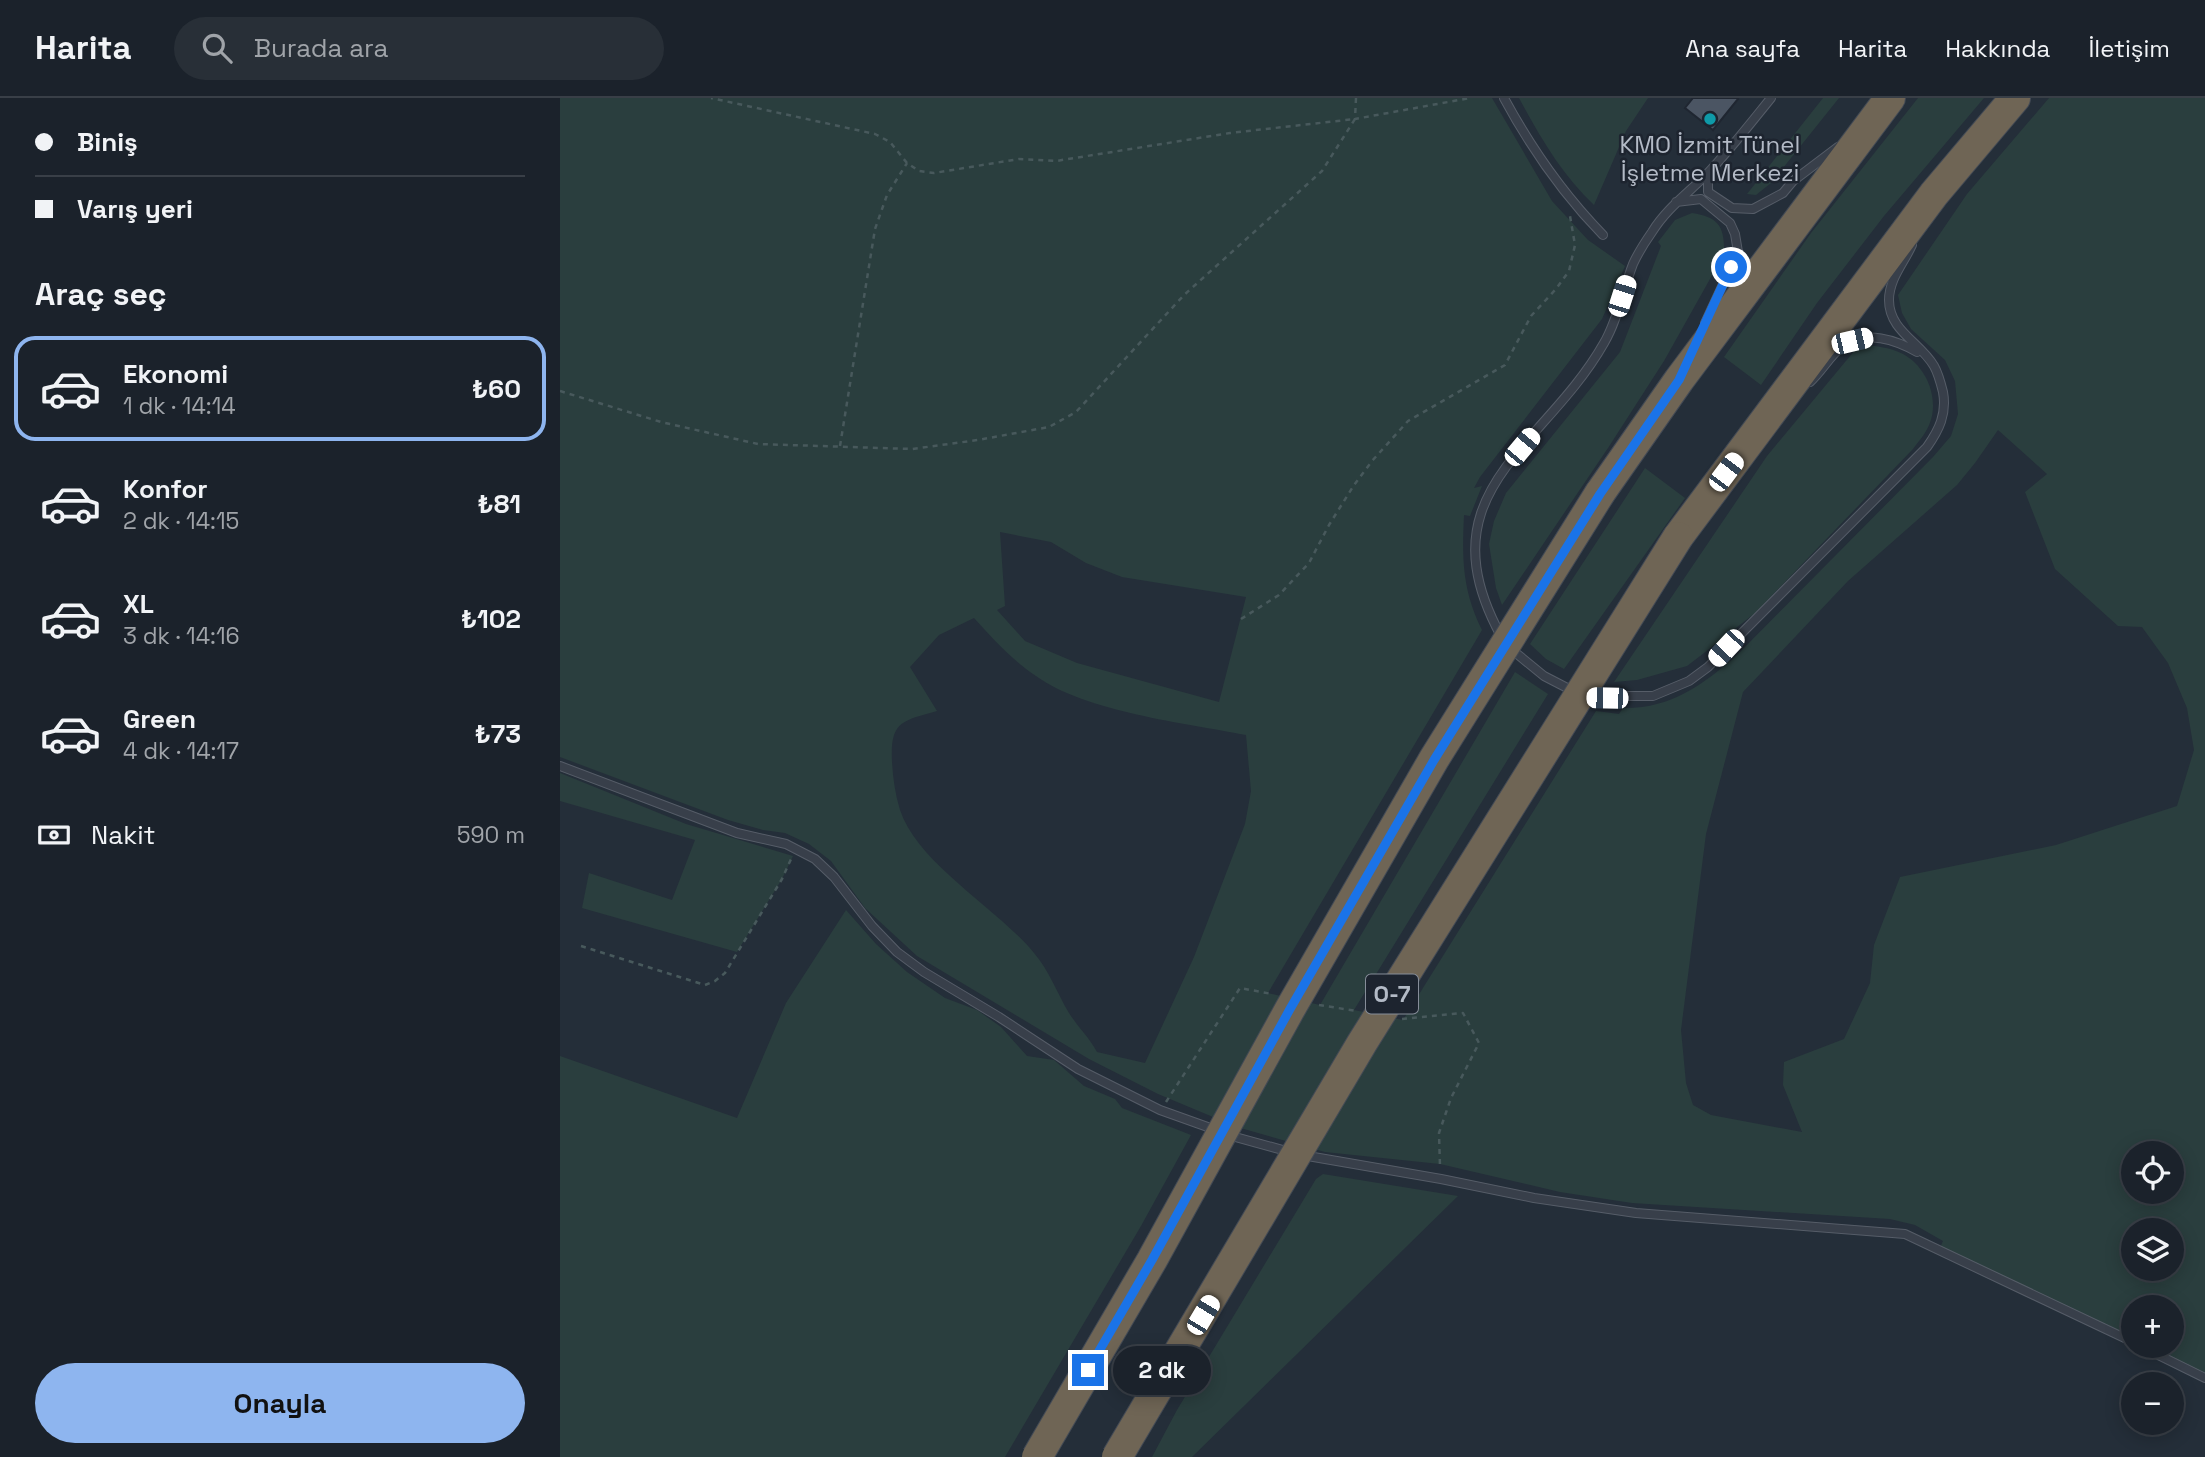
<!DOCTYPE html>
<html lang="tr">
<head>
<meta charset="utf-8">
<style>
	:root { --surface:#1b222b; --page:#282f37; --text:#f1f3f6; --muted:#a0a4a9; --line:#393f47; --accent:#8eb5ef }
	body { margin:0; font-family:"Space Grotesk",sans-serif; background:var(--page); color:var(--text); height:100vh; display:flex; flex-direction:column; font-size:26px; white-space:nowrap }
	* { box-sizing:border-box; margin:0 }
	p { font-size:23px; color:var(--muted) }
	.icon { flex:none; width:38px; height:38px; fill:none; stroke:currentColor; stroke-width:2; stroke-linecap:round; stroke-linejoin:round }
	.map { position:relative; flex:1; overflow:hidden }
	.side { display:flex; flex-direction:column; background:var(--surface); width:560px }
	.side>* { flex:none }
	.guide { display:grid; align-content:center; height:154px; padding:0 35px; background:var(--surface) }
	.tools { position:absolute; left:1561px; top:1043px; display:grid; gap:14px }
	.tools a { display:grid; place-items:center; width:63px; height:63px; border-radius:50%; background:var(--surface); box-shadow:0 4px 18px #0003,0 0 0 2px var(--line); font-size:35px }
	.end { position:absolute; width:32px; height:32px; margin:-16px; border:9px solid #1a73e8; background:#fff; box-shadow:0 0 0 4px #fff }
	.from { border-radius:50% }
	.bubble { position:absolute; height:49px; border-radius:24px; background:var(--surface); box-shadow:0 4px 18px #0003,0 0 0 2px var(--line); font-size:23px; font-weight:700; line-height:49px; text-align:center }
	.car { position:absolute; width:21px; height:42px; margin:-21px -10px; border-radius:9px; box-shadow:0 0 5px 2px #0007; background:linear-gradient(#fff 24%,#345 0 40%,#fff 0 76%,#345 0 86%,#fff 0) }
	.guide b { display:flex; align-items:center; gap:24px; height:66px; font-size:26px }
	.guide b+b { border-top:2px solid var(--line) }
	.guide i { width:18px; height:18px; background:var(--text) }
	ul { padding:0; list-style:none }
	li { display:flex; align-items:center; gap:21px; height:105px; margin:0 14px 10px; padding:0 21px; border:4px solid transparent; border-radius:21px }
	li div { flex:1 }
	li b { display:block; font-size:26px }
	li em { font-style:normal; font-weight:700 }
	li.on { border-color:var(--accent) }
	li>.icon { width:63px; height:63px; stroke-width:1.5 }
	h2 { padding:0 35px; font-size:32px; line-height:84px }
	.pay { display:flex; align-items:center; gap:18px; height:77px; padding:0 35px; font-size:26px }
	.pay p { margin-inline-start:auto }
	.cta { display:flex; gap:14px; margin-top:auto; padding:14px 35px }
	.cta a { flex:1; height:80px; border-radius:42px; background:var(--accent); color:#111; font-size:28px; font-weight:700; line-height:80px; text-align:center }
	header { display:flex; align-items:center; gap:42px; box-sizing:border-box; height:98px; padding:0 35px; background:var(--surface); border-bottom:2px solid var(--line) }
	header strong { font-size:33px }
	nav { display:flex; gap:38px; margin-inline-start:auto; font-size:24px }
	.search { width:490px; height:63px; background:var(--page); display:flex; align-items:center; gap:18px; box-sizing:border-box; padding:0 24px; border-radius:38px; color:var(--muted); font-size:26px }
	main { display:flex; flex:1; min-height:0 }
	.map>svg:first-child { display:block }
	.green { fill:#2a3e3e; fill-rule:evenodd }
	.building { fill:#4b5563; stroke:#1f2631; stroke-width:2 }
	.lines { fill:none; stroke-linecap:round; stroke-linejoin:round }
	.lane-casing { stroke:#565d68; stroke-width:10 }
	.highway-casing { stroke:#434a55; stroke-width:32 }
	.path { stroke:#48595c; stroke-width:2.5; stroke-dasharray:5 5; stroke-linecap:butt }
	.lane { stroke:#383f4a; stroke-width:8 }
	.highway { stroke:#6f6555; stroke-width:30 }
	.highway-bridge-casing { stroke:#434a55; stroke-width:32; stroke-linecap:butt }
	.highway-bridge { stroke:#6f6555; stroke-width:30 }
	.route { stroke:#1a73e8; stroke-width:9 }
	.culture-dot { fill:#0f9aa8; stroke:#1d242f; stroke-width:2.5 }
	.labels { text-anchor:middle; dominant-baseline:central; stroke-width:5; stroke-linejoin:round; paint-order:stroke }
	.shield { fill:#1d242f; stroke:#868d99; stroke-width:2 }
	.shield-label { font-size:23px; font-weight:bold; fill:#b3bac6 }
	.poi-label { font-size:24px; fill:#b3bac6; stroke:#1d242f }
</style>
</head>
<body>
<header>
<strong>Harita</strong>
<div class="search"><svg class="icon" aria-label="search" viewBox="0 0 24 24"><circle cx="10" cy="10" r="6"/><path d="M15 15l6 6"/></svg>Burada ara</div>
<nav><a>Ana sayfa</a><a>Harita</a><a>Hakkında</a><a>İletişim</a></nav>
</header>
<main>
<section class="side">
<div class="guide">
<b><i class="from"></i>Biniş</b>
<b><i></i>Varış yeri</b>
</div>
<h2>Araç seç</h2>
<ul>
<li class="on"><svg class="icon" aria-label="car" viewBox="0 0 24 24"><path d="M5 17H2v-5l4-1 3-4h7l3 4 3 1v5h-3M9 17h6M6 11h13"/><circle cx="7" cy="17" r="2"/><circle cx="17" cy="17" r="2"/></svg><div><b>Ekonomi</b><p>1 dk · 14:14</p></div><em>₺60</em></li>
<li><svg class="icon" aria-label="car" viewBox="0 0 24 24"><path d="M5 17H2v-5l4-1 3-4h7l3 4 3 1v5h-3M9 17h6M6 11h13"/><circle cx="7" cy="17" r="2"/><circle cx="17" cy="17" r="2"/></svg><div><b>Konfor</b><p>2 dk · 14:15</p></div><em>₺81</em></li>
<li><svg class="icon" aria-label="car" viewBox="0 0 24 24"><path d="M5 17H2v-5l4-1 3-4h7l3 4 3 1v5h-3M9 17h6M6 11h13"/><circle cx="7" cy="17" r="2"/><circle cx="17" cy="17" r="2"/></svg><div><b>XL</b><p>3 dk · 14:16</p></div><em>₺102</em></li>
<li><svg class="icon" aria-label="car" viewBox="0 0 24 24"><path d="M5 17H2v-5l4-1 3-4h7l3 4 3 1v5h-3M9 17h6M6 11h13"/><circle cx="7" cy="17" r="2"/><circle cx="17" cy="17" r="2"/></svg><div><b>Green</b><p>4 dk · 14:17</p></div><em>₺73</em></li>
</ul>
<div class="pay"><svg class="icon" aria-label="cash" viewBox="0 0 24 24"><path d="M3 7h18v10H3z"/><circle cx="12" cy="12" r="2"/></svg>Nakit<p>590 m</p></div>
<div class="cta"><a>Onayla</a></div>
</section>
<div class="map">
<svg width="1645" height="1359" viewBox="0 0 1645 1359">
	<rect width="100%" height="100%" fill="#242e39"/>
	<!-- green -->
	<path class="green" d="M0,0H932L992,103L1028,142L1065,168L1042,221L920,379L914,390L922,388L910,418L904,417C902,461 902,491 922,532L708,895L760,907L955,574L988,596L794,912L843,922L1036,613L1059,616L1063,610C1110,611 1143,587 1177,557L1373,359L1391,338L1398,316L1395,283L1385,262L1351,231L1342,215L1338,197L1407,96L1489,0H1645V1280L1580,1248H1612V1209H1573V1244L1379,1152L1383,1143L1355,1127L1330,1121L1072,1105L1000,1094L880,1066L765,1054L677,1029L598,996L529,961L357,858L305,810L271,763L249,746L225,735L203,732L168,722L0,659ZM1438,332L1487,376L1465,394L1495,471L1558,528L1582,529L1608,565L1627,610L1634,652L1617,708L1496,747L1340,779L1314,847L1310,885L1284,941L1224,964L1223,987L1242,1034L1151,1017L1133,1007L1126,985L1121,932L1146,736L1183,594L1288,483L1397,387L1415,365ZM440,434L491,444L526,465L562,479L686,499L659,604L517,565L465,543L437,512L445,508ZM414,520C433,541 452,562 476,578C526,614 625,625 686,637L691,693L685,726L634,859L585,965L537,954C529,939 517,928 509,915C497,895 489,872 474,855C437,810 358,766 340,712C335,696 333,680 332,664C330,624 341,623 377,613L350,569L379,537ZM1573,1055H1612V1094H1573ZM1573,1132H1612V1171H1573Z
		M959,0H1088L1066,33L1034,107C1002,77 980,39 959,0Z
		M1263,0H1279L1211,85L1196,97L1187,96Z
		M1358,0H1424L1324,118L1257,205L1201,287L1164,259L1251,135Z
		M1132,115C1159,119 1165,129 1164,156L1104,263L1048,350L942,507L936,490L929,446L934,423L946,395L1060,254L1101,148L1098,144L1115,122Z
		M1300,246C1314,248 1330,249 1343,256C1369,270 1382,307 1366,333C1363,339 1357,345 1353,351L1195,515L1144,555L1127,568L1077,582L1054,584L1207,358Z
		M1085,370L1125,400L1004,571L986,561L970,546Z
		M0,675L126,726L233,758L222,781L177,854L22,810L29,775L112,802L135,742L0,703Z
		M286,812L316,846L347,874L385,900L417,912L441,929L467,958L494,962L524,988L555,1001L562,1010L631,1037L581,1128L445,1359H0V958L177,1020L226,905Z
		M763,1076L898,1098L632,1359H592L617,1312L756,1081Z"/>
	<!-- building -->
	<path class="building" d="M1133,0H1177L1178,1L1153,32L1125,10Z"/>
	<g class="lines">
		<defs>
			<path id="lane" d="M944,0C971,50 1003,96 1043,137
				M1148,76V94L1172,110L1193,111L1223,95L1233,83L1278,49
				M1116,104L1141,101L1170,125L1175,136L1178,154L1145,225
				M1250,284C1262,273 1271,256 1284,247C1306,232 1336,242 1357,254
				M941,538C862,393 984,351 1044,245C1058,221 1063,192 1073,166C1078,155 1085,144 1092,134C1106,111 1127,96 1146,77C1169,53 1190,26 1211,0
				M951,551L984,578L1015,594
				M1027,598H1093L1129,583L1148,569L1367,349C1379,332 1387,316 1383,294C1381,286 1378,275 1374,268C1360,244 1329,233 1329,202C1329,181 1344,165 1352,147
				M0,668L177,735L226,746L255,761L274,779L312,828L337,854L364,874L439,919L518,971L600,1012L656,1032
				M668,1037L730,1054
				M742,1057L881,1081L974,1100L1076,1115L1345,1136L1573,1244
				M1580,1248L1645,1280"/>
			<path id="highway" d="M1040,395L1119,282L1330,0
				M1118,439L1374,96L1455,0"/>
		</defs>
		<!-- lane casing -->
		<use href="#lane" class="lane-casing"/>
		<!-- highway casing -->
		<use href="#highway" class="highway-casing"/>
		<!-- path -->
		<path class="path" d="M796,0L795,21L910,0
			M0,293L101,324L198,346L352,351L418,342L489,329L516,314L624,197L762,73L795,21L670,35L496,63L459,61L374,75L359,73L347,65L330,44L315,36L151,0
			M280,348L315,131L327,97L347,65
			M681,521L719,497L749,465L769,427L794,387L812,363L848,323L945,267L971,218L996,191L1009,173L1015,147L1010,118
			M21,848L145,887L155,883L165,875L222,781L231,761
			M759,907L797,913
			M842,921L903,915L919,945L891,1000L879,1035L880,1068
			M606,1004L680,890L712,896"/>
		<!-- lane -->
		<use href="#lane" class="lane"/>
		<!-- highway -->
		<use href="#highway" class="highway"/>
		<defs>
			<path id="highway-bridge" d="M477,1359L592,1162L730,911L874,661L1040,395
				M557,1359L802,945L1118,439"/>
		</defs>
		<!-- highway-bridge casing -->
		<use href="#highway-bridge" class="highway-bridge-casing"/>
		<!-- highway-bridge -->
		<use href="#highway-bridge" class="highway-bridge"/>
	</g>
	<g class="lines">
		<!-- route -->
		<path class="route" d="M528,1272L592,1162L730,911L874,662L1040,396L1119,282L1171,169"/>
	</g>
	<!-- markers -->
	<circle class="culture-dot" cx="1150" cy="21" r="7"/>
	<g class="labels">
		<!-- shield labels -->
		<rect class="shield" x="806" y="876.5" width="52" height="39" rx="5"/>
		<g class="shield-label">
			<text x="832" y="896">O-7</text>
		</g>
		<!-- poi labels -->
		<g class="poi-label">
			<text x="1150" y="46">KMO İzmit Tünel<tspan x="1150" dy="28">İşletme Merkezi</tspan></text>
		</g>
	</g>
</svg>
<div class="tools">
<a><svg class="icon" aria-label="locate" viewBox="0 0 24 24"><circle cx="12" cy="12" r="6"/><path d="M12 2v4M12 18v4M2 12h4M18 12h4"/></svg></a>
<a><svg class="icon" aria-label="layers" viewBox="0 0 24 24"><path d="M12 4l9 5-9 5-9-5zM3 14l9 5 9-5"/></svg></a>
<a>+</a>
<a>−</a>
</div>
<i class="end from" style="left:1171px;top:169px"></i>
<i class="end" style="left:528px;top:1272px"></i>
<div class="bubble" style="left:553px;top:1248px;width:98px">2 dk</div>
<i class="car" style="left:1062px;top:198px;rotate:18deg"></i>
<i class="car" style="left:1292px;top:243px;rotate:77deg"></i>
<i class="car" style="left:962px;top:349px;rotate:40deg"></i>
<i class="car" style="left:1166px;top:374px;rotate:37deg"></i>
<i class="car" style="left:1166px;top:550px;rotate:223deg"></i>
<i class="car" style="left:1047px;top:600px;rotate:271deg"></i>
<i class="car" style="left:643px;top:1217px;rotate:31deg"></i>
</div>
</main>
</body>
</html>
